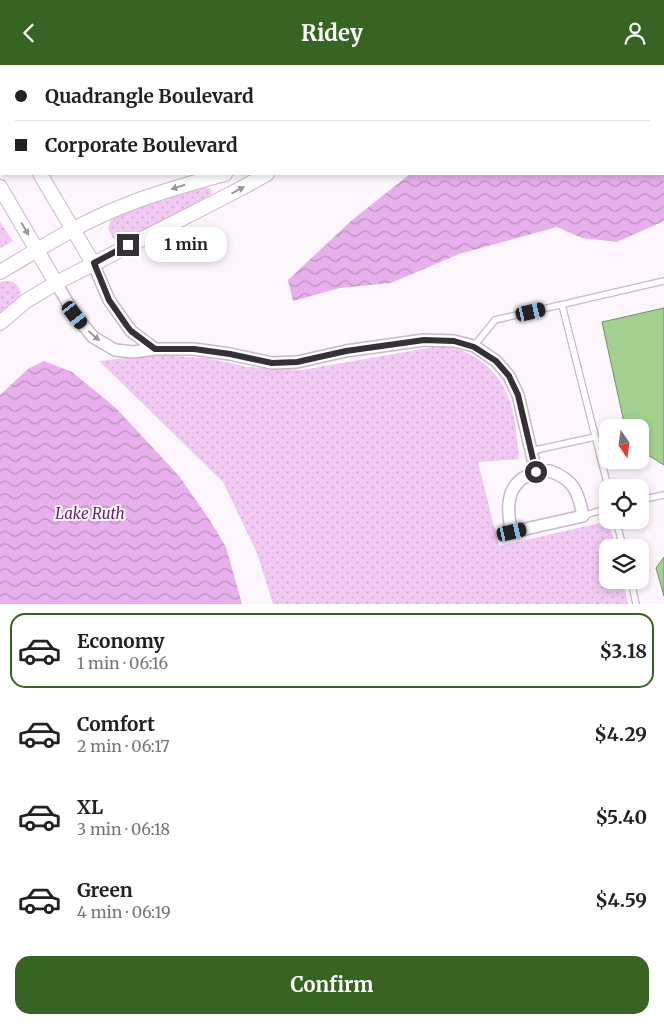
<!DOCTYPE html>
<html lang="en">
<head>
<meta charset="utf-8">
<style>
	:root { --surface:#fff; --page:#f6f6f6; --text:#202124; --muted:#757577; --line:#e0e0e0; --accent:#376422 }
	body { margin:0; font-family:Merriweather,serif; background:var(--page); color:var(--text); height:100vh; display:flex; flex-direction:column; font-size:19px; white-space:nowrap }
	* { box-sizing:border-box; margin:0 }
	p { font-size:16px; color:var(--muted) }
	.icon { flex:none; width:28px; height:28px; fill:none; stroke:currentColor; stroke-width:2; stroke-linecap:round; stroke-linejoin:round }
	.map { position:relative; height:539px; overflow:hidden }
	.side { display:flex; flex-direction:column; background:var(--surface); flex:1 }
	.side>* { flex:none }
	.banner { position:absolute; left:0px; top:0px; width:665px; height:110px; box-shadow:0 2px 8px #0003; display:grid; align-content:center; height:110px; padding:0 15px; background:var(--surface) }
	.needle { width:32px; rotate:167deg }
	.tools { position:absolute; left:599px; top:354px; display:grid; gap:10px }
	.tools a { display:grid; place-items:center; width:50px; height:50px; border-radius:10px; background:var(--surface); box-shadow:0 2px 8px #0003; font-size:25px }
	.end { position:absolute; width:22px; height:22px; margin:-11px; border:6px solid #352f36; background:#fff; box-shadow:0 0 0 2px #fff }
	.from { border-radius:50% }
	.bubble { position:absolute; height:35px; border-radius:15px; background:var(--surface); box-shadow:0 2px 8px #0003; font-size:16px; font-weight:700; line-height:35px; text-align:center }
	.car { position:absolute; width:15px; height:30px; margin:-15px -8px; border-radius:6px; box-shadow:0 0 4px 1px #0007; background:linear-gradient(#222 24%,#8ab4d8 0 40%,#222 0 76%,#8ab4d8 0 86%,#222 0) }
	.banner b { display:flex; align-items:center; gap:18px; height:48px; font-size:19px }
	.banner b+b { border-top:1px solid var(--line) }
	.banner i { width:12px; height:12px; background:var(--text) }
	ul { padding:9px 0 0; list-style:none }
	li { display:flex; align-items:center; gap:15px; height:75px; margin:0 10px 8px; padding:0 5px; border:2px solid transparent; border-radius:15px }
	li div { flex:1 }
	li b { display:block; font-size:19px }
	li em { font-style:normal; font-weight:700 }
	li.current { border-color:var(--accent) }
	li>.icon { width:45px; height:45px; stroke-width:1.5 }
	.primary-button { display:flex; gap:10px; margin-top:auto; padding:10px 15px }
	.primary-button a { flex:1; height:58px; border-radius:15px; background:var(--accent); color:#fff; font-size:20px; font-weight:700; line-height:58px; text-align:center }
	header { display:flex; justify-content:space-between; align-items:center; height:65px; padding:0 15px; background:var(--accent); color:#fff; font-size:22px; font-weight:700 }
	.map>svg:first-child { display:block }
	.grass { fill:url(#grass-dots) }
	.wetland { fill:url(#wetland-marsh) }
	.water { fill:url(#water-waves) }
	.building { fill:#a2d190; stroke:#7c8777 }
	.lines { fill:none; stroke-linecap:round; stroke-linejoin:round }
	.service-casing { stroke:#c7b8c8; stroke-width:8 }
	.minor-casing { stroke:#c7b8c8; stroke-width:14 }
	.tertiary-casing { stroke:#c7b8c8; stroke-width:16 }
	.service { stroke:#fff; stroke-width:5.5 }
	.minor { stroke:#fff; stroke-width:11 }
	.tertiary { stroke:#fff; stroke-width:14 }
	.oneway { fill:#9a979a }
	.route { stroke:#352f36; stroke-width:6 }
	.labels { text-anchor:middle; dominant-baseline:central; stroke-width:4; stroke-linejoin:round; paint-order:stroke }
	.water-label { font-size:15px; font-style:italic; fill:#65246b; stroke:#fdf6fd }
</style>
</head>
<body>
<header><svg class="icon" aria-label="back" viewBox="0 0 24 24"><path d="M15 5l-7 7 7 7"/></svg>Ridey<svg class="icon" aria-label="person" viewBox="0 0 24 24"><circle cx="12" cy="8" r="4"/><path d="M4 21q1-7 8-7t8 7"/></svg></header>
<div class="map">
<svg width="664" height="539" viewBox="0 0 664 539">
	<defs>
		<pattern id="grass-dots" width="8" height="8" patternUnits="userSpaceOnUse" patternTransform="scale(1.25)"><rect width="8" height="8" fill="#f1c9f3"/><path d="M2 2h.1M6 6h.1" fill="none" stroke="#cfadd1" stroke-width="1.8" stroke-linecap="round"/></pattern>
		<pattern id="wetland-marsh" width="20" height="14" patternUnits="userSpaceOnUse" patternTransform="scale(1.25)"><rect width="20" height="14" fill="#f1c9f3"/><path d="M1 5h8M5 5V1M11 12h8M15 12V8" fill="none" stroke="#cfadd1"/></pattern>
		<pattern id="water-waves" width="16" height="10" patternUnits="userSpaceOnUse" patternTransform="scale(1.25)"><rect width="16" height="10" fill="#e7afeb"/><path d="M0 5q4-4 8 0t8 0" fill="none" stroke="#bc8fbf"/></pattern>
	</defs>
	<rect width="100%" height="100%" fill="#fdf6fd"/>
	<!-- grass -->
	<path class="grass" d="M203,123H210L212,129L172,151L120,177L113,173L108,163L112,153L119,149Z
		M3,216C13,216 17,217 21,227L18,236L0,249V217Z
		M439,281C449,283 461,284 469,289C513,312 515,351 519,394L478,397L499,481L609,456L615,482H608V515H623L628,539H273L257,488L223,417L99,296L154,290L208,293L247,302L302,305Z"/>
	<!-- wetland -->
	<path class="wetland" d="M0,157L13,176L0,183Z"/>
	<!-- water -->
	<path class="water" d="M545,0H664V156L617,177L582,173L557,162L459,189L391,218L340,223L293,236L288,215L351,156L410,109H664V1H543Z
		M44,296L72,307L116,343L179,411L209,454L226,482L242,539H0V330L28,304Z"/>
	<!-- building -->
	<path class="building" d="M138,0H270V1H135Z
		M664,243V400L640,385V362H625L602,257Z
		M664,492V531L656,503Z"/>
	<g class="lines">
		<defs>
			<path id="service" d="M562,240L608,422
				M474,281L495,255L664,216
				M531,386L595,372
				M640,435L664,430
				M583,451L608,443
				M616,455L623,482
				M631,515L636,539"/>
			<path id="minor" d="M93,198L109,235L131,266L155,284
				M56,218L75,250L93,272L115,285L133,287L155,284H194L230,289L272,298L297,297L346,286L424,275L454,276L474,281L496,296L509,311L518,330L536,407
				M550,406C574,415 578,426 583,451L512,467C503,433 511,407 550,406Z"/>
			<path id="tertiary" d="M427,1L429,0
				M0,48L1,50
				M40,109L93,198
				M0,122L56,218
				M0,207C41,183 81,157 126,140C158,127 192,118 225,109
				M0,258L26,236L56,218L240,124L267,109"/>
		</defs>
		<!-- service casing -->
		<use href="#service" class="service-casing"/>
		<!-- minor casing -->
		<use href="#minor" class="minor-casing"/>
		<!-- tertiary casing -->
		<use href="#tertiary" class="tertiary-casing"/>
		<!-- service -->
		<use href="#service" class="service"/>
		<!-- minor -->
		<use href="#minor" class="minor"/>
		<!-- tertiary -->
		<use href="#tertiary" class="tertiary"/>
	</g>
	<!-- one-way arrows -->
	<defs><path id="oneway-solid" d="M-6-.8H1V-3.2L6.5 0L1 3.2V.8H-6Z" transform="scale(1.25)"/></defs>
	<g class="oneway">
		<use href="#oneway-solid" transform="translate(178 122) rotate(162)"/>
		<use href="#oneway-solid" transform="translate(238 125) rotate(-28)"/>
		<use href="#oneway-solid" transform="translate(25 164) rotate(60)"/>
		<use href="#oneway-solid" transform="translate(94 271) rotate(41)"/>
	</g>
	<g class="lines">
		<!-- route -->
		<path class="route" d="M128,180L94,198L109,235L127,261L131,266L155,284H194L230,289L272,298L297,297L346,286L424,275L454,276L474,282L496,296L509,311L518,330L536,407"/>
	</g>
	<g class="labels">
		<!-- water labels -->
		<g class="water-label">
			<text x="90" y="448">Lake Ruth</text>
		</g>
	</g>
</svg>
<div class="tools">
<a><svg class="needle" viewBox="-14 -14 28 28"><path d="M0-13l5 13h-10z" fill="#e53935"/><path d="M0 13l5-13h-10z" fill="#757577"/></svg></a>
<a><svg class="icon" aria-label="locate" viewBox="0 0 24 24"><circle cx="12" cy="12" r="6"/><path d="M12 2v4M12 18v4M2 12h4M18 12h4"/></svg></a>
<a><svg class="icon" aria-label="layers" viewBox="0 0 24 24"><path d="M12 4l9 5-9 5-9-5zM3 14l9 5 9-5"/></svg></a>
</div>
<i class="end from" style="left:536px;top:407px"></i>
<i class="end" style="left:128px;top:180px"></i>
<div class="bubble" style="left:145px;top:162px;width:82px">1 min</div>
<i class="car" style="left:531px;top:247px;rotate:77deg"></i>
<i class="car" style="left:75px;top:250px;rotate:142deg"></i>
<i class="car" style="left:512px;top:467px;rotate:77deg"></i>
<div class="banner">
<b><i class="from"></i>Quadrangle Boulevard</b>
<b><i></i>Corporate Boulevard</b>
</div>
</div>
<section class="side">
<ul>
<li class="current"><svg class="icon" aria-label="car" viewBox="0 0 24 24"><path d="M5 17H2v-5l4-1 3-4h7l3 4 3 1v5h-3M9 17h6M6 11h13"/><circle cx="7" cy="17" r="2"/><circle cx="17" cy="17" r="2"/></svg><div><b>Economy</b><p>1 min · 06:16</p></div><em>$3.18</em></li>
<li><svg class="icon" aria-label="car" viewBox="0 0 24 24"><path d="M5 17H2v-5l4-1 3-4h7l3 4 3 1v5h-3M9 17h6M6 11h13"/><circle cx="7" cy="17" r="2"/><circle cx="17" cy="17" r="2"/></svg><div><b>Comfort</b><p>2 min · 06:17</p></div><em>$4.29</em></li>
<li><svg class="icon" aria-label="car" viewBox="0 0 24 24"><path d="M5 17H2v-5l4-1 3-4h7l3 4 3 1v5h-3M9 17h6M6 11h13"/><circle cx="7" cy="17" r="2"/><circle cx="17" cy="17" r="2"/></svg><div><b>XL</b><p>3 min · 06:18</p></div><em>$5.40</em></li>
<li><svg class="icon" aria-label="car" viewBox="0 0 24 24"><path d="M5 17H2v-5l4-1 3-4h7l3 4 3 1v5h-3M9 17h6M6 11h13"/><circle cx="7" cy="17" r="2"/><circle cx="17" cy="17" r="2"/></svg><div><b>Green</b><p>4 min · 06:19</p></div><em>$4.59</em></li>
</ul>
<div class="primary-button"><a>Confirm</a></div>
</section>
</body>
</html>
